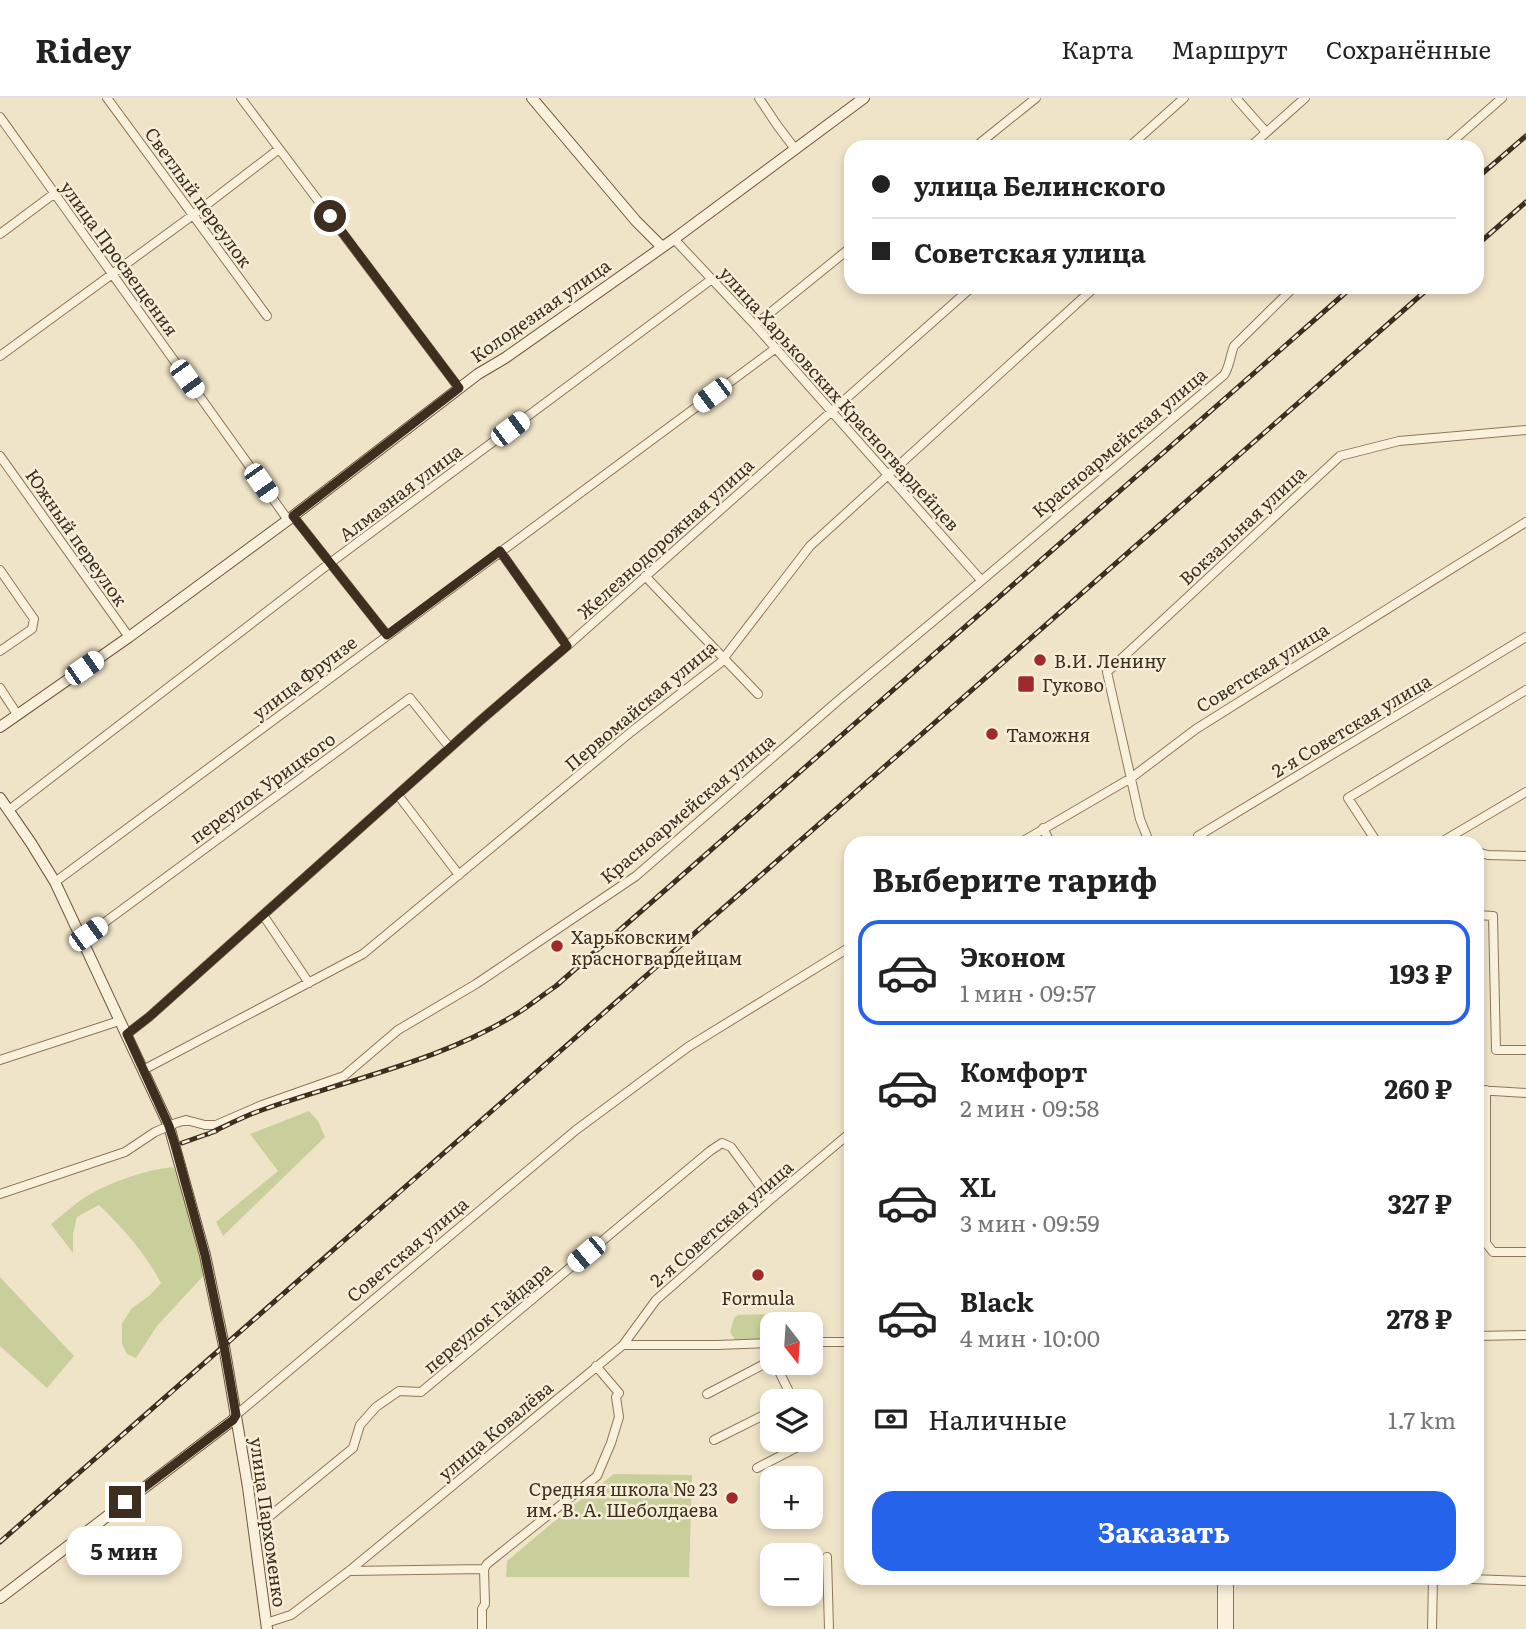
<!DOCTYPE html>
<html lang="ru">
<head>
<meta charset="utf-8">
<style>
	:root { --surface:#fff; --page:#f2f2f2; --text:#222; --muted:#767676; --line:#e0e0e0; --accent:#2563eb }
	body { margin:0; font-family:Literata,serif; background:var(--page); color:var(--text); height:100vh; display:flex; flex-direction:column; font-size:26px; white-space:nowrap }
	* { box-sizing:border-box; margin:0 }
	p { font-size:23px; color:var(--muted) }
	.icon { flex:none; width:38px; height:38px; fill:none; stroke:currentColor; stroke-width:2; stroke-linecap:round; stroke-linejoin:round }
	.map { position:relative; flex:1; overflow:hidden }
	.details { position:absolute; left:844px; top:738px; width:640px; height:749px; display:flex; flex-direction:column; background:var(--surface); border-radius:21px; box-shadow:0 4px 10px #0003 }
	.details>* { flex:none }
	.guide { position:absolute; left:844px; top:42px; width:640px; height:154px; border-radius:21px; box-shadow:0 4px 10px #0003; display:grid; align-content:center; height:154px; padding:0 28px; background:var(--surface) }
	.needle { width:46px; rotate:163deg }
	.tools { position:absolute; left:760px; top:1214px; display:grid; gap:14px }
	.tools a { display:grid; place-items:center; width:63px; height:63px; border-radius:14px; background:var(--surface); box-shadow:0 4px 10px #0003; font-size:35px }
	.end { position:absolute; width:32px; height:32px; margin:-16px; border:9px solid #3d2e20; background:#fff; box-shadow:0 0 0 4px #fff }
	.from { border-radius:50% }
	.bubble { position:absolute; height:49px; border-radius:21px; background:var(--surface); box-shadow:0 4px 10px #0003; font-size:23px; font-weight:700; line-height:49px; text-align:center }
	.car { position:absolute; width:21px; height:42px; margin:-21px -10px; border-radius:9px; box-shadow:0 0 5px 2px #0007; background:linear-gradient(#fff 24%,#345 0 40%,#fff 0 76%,#345 0 86%,#fff 0) }
	.guide b { display:flex; align-items:center; gap:24px; height:66px; font-size:26px }
	.guide b+b { border-top:2px solid var(--line) }
	.guide i { width:18px; height:18px; background:var(--text) }
	ul { padding:0; list-style:none }
	li { display:flex; align-items:center; gap:21px; height:105px; margin:0 14px 10px; padding:0 14px; border:4px solid transparent; border-radius:21px }
	li div { flex:1 }
	li b { display:block; font-size:26px }
	li em { font-style:normal; font-weight:700 }
	li.selected { border-color:var(--accent) }
	li>.icon { width:63px; height:63px; stroke-width:1.5 }
	h2 { padding:0 28px; font-size:32px; line-height:84px }
	.pay { display:flex; align-items:center; gap:18px; height:77px; padding:0 28px; font-size:26px }
	.pay p { margin-inline-start:auto }
	.button { display:flex; gap:14px; margin-top:auto; padding:14px 28px }
	.button a { flex:1; height:80px; border-radius:21px; background:var(--accent); color:#fff; font-size:28px; font-weight:700; line-height:80px; text-align:center }
	header { display:flex; align-items:center; gap:42px; box-sizing:border-box; height:98px; padding:0 35px; background:var(--surface); border-bottom:2px solid var(--line) }
	header strong { font-size:33px }
	nav { display:flex; gap:38px; margin-inline-start:auto; font-size:24px }
	.map>svg:first-child { display:block }
	.green { fill:#c9cf9b }
	.lines { fill:none; stroke-linecap:round; stroke-linejoin:round }
	.street-casing { stroke:#8d765c; stroke-width:10 }
	.secondary-casing { stroke:#6f573f; stroke-width:12 }
	.street { stroke:#faf1dc; stroke-width:8 }
	.secondary { stroke:#faf1dc; stroke-width:10 }
	.rail-casing { stroke:#3d2e20; stroke-width:5 }
	.rail { stroke:#f7eed8; stroke-width:2.5; stroke-dasharray:8; stroke-linecap:butt }
	.route { stroke:#3d2e20; stroke-width:9 }
	.poi-dot { fill:#9e2a2b; stroke:#f7eed8; stroke-width:2.5 }
	.labels { text-anchor:middle; dominant-baseline:central; stroke-width:5; stroke-linejoin:round; paint-order:stroke }
	.street-label { font-size:18px; fill:#3d2e20; stroke:#f7eed8 }
	.poi-label { font-size:18px; fill:#3d2e20; stroke:#f7eed8; text-anchor:start }
</style>
</head>
<body>
<header>
<strong>Ridey</strong>
<nav><a>Карта</a><a>Маршрут</a><a>Сохранённые</a></nav>
</header>
<div class="map">
<svg width="1526" height="1531" viewBox="0 0 1526 1531">
	<rect width="100%" height="100%" fill="#f0e4c8"/>
	<!-- green -->
	<path class="green" d="M309,1013L318,1023L325,1039L223,1138L216,1124L278,1073L250,1036Z
		M172,1069L180,1077L205,1176L157,1228L136,1260L127,1256L122,1246V1226L131,1211L150,1197L161,1185C145,1155 123,1130 99,1107L77,1119L73,1136V1155L51,1126C63,1117 74,1106 87,1098C112,1083 143,1073 172,1069Z
		M0,1179L74,1258L47,1290L0,1248Z
		M774,1216L783,1227H772V1242L736,1243L730,1234L734,1220L738,1217Z
		M614,1376L692,1377L689,1479H506L507,1463L575,1406Z"/>
	<g class="lines">
		<defs>
			<path id="street" d="M107,0L267,218
				M241,0L459,290
				M759,0L777,27L795,51
				M1236,0L1266,34
				M0,19L288,422
				M975,49L1036,0
				M1129,49L1184,0
				M1250,49L1305,0
				M1446,49L1502,0
				M0,136L55,95
				M674,141L755,227L981,482
				M755,227L850,150
				M0,258L193,117L279,51
				M0,358L129,539
				M293,418L387,537
				M500,453L567,548
				M0,472L34,521L32,531L0,553
				M645,478L758,596
				M0,590L17,616
				M398,697L459,777
				M9,712L330,465L712,181
				M1043,730L1051,746
				M1018,746L1131,680L1196,631L1526,424
				M1150,746L1140,721L1107,574L1340,358L1399,343L1526,332
				M1196,746L1198,738L1526,539
				M1378,746L1348,700L1526,592
				M1438,746L1526,694
				M1477,754L1488,757L1526,758
				M55,784L776,250
				M263,817L309,885
				M1477,817L1493,818L1496,952H1526
				M82,841L410,600L450,650
				M127,936L149,919L481,622L567,548L972,189
				M0,962L119,923
				M143,972L363,856L631,634L720,565L810,448L1095,189
				M1477,992L1526,995
				M1486,992V1145L1493,1154H1526
				M0,1096L125,1054L155,1034L176,1025L186,1022L205,1027H216L262,1007L344,978L398,932L476,886L636,778L840,601L967,495L1224,277C1230,268 1230,258 1234,248L1294,189
				M1477,1238L1526,1237
				M810,1244H850
				M623,1247L656,1202L770,1102L850,1035
				M775,1265L794,1304
				M707,1296L772,1262
				M236,1317L576,1032L688,949L850,849
				M714,1342L772,1313
				M757,1370L813,1341L810,1335
				M254,1431L353,1350L360,1327L376,1309L399,1293L421,1294L710,1053L722,1045L731,1049L770,1102
				M827,1459L829,1531
				M349,1473L484,1471
				M1222,1480V1531
				M1229,1480V1531
				M1443,1480L1526,1483
				M266,1525L291,1517L349,1473L623,1247H717L772,1245
				M482,1531V1511L485,1506L484,1471L487,1466L597,1378L611,1345L619,1319L616,1299L619,1295L596,1268
				M1432,1531L1433,1480"/>
			<path id="secondary" d="M532,0L636,123L662,149
				M0,629L129,539L288,422L478,276L505,260L674,141L864,0
				M0,700L31,745L55,784L169,1028L205,1157L224,1248L248,1389L267,1531
				M0,1500L233,1322L236,1317"/>
		</defs>
		<!-- street casing -->
		<use href="#street" class="street-casing"/>
		<!-- secondary casing -->
		<use href="#secondary" class="secondary-casing"/>
		<!-- street -->
		<use href="#street" class="street"/>
		<!-- secondary -->
		<use href="#secondary" class="secondary"/>
		<defs>
			<path id="rail" d="M1477,80L1526,38
				M1477,147L1526,104
				M208,1036C226,1028 244,1018 262,1012C349,981 443,963 521,913C533,905 544,896 556,888L1352,189
				M182,1045L216,1033
				M0,1444C477,1027 954,608 1430,189"/>
		</defs>
		<!-- rail casing -->
		<use href="#rail" class="rail-casing"/>
		<!-- rail -->
		<use href="#rail" class="rail"/>
	</g>
	<g class="lines">
		<!-- route -->
		<path class="route" d="M125,1404L233,1322L236,1317L224,1248L205,1157L175,1047L169,1028L127,936L149,919L481,622L567,548L500,453L387,537L293,418L459,290L330,118"/>
	</g>
	<!-- markers -->
	<g class="poi-dot">
		<circle cx="1040" cy="562" r="7"/>
		<rect x="1017" y="577" width="18" height="18" rx="3.5"/>
		<circle cx="992" cy="636" r="7"/>
		<circle cx="557" cy="848" r="7"/>
		<circle cx="758" cy="1177" r="7"/>
		<circle cx="732" cy="1400" r="7"/>
	</g>
	<g class="labels">
		<!-- street labels -->
		<g class="street-label">
			<text transform="translate(199 99) rotate(54)">Светлый переулок</text>
			<text transform="translate(120 160) rotate(54)">улица Просвещения</text>
			<text transform="translate(540 212) rotate(-35)">Колодезная улица</text>
			<text transform="translate(840 300) rotate(48)">улица Харьковских Красногвардейцев</text>
			<text transform="translate(1119 344) rotate(-40)">Красноармейская улица</text>
			<text transform="translate(400 394) rotate(-37)">Алмазная улица</text>
			<text transform="translate(1242 427) rotate(-43)">Вокзальная улица</text>
			<text transform="translate(77 439) rotate(55)">Южный переулок</text>
			<text transform="translate(665 440) rotate(-42)">Железнодорожная улица</text>
			<text transform="translate(1262 569) rotate(-32)">Советская улица</text>
			<text transform="translate(304 579) rotate(-37)">улица Фрунзе</text>
			<text transform="translate(640 607) rotate(-40)">Первомайская улица</text>
			<text transform="translate(1351 627) rotate(-31)">2-я Советская улица</text>
			<text transform="translate(262 689) rotate(-36)">переулок Урицкого</text>
			<text transform="translate(687 710) rotate(-40)">Красноармейская улица</text>
			<text transform="translate(721 1125) rotate(-41)">2-я Советская улица</text>
			<text transform="translate(407 1151) rotate(-40)">Советская улица</text>
			<text transform="translate(487 1219) rotate(-40)">переулок Гайдара</text>
			<text transform="translate(495 1332) rotate(-40)">улица Ковалёва</text>
			<text transform="translate(269 1424) rotate(82)">улица Пархоменко</text>
		</g>
		<!-- poi labels -->
		<g class="poi-label">
			<text x="1054" y="562">В.И. Ленину</text>
			<text x="1042" y="586">Гуково</text>
			<text x="1006" y="636">Таможня</text>
			<text x="571" y="838">Харьковским<tspan x="571" dy="21">красногвардейцам</tspan></text>
			<text x="758" y="1199" text-anchor="middle">Formula</text>
			<text x="718" y="1390" text-anchor="end">Средняя школа № 23<tspan x="718" dy="21">им. В. А. Шеболдаева</tspan></text>
		</g>
	</g>
</svg>
<div class="tools">
<a><svg class="needle" viewBox="-14 -14 28 28"><path d="M0-13l5 13h-10z" fill="#e53935"/><path d="M0 13l5-13h-10z" fill="#767676"/></svg></a>
<a><svg class="icon" aria-label="layers" viewBox="0 0 24 24"><path d="M12 4l9 5-9 5-9-5zM3 14l9 5 9-5"/></svg></a>
<a>+</a>
<a>−</a>
</div>
<i class="end from" style="left:330px;top:118px"></i>
<i class="end" style="left:125px;top:1404px"></i>
<div class="bubble" style="left:66px;top:1428px;width:116px">5 мин</div>
<i class="car" style="left:187px;top:281px;rotate:144deg"></i>
<i class="car" style="left:712px;top:297px;rotate:233deg"></i>
<i class="car" style="left:510px;top:331px;rotate:53deg"></i>
<i class="car" style="left:261px;top:385px;rotate:145deg"></i>
<i class="car" style="left:84px;top:570px;rotate:55deg"></i>
<i class="car" style="left:88px;top:836px;rotate:54deg"></i>
<i class="car" style="left:586px;top:1156px;rotate:230deg"></i>
<div class="guide">
<b><i class="from"></i>улица Белинского</b>
<b><i></i>Советская улица</b>
</div>
<section class="details">
<h2>Выберите тариф</h2>
<ul>
<li class="selected"><svg class="icon" aria-label="car" viewBox="0 0 24 24"><path d="M5 17H2v-5l4-1 3-4h7l3 4 3 1v5h-3M9 17h6M6 11h13"/><circle cx="7" cy="17" r="2"/><circle cx="17" cy="17" r="2"/></svg><div><b>Эконом</b><p>1 мин · 09:57</p></div><em>193 ₽</em></li>
<li><svg class="icon" aria-label="car" viewBox="0 0 24 24"><path d="M5 17H2v-5l4-1 3-4h7l3 4 3 1v5h-3M9 17h6M6 11h13"/><circle cx="7" cy="17" r="2"/><circle cx="17" cy="17" r="2"/></svg><div><b>Комфорт</b><p>2 мин · 09:58</p></div><em>260 ₽</em></li>
<li><svg class="icon" aria-label="car" viewBox="0 0 24 24"><path d="M5 17H2v-5l4-1 3-4h7l3 4 3 1v5h-3M9 17h6M6 11h13"/><circle cx="7" cy="17" r="2"/><circle cx="17" cy="17" r="2"/></svg><div><b>XL</b><p>3 мин · 09:59</p></div><em>327 ₽</em></li>
<li><svg class="icon" aria-label="car" viewBox="0 0 24 24"><path d="M5 17H2v-5l4-1 3-4h7l3 4 3 1v5h-3M9 17h6M6 11h13"/><circle cx="7" cy="17" r="2"/><circle cx="17" cy="17" r="2"/></svg><div><b>Black</b><p>4 мин · 10:00</p></div><em>278 ₽</em></li>
</ul>
<div class="pay"><svg class="icon" aria-label="cash" viewBox="0 0 24 24"><path d="M3 7h18v10H3z"/><circle cx="12" cy="12" r="2"/></svg>Наличные<p>1.7 km</p></div>
<div class="button"><a>Заказать</a></div>
</section>
</div>
</body>
</html>
